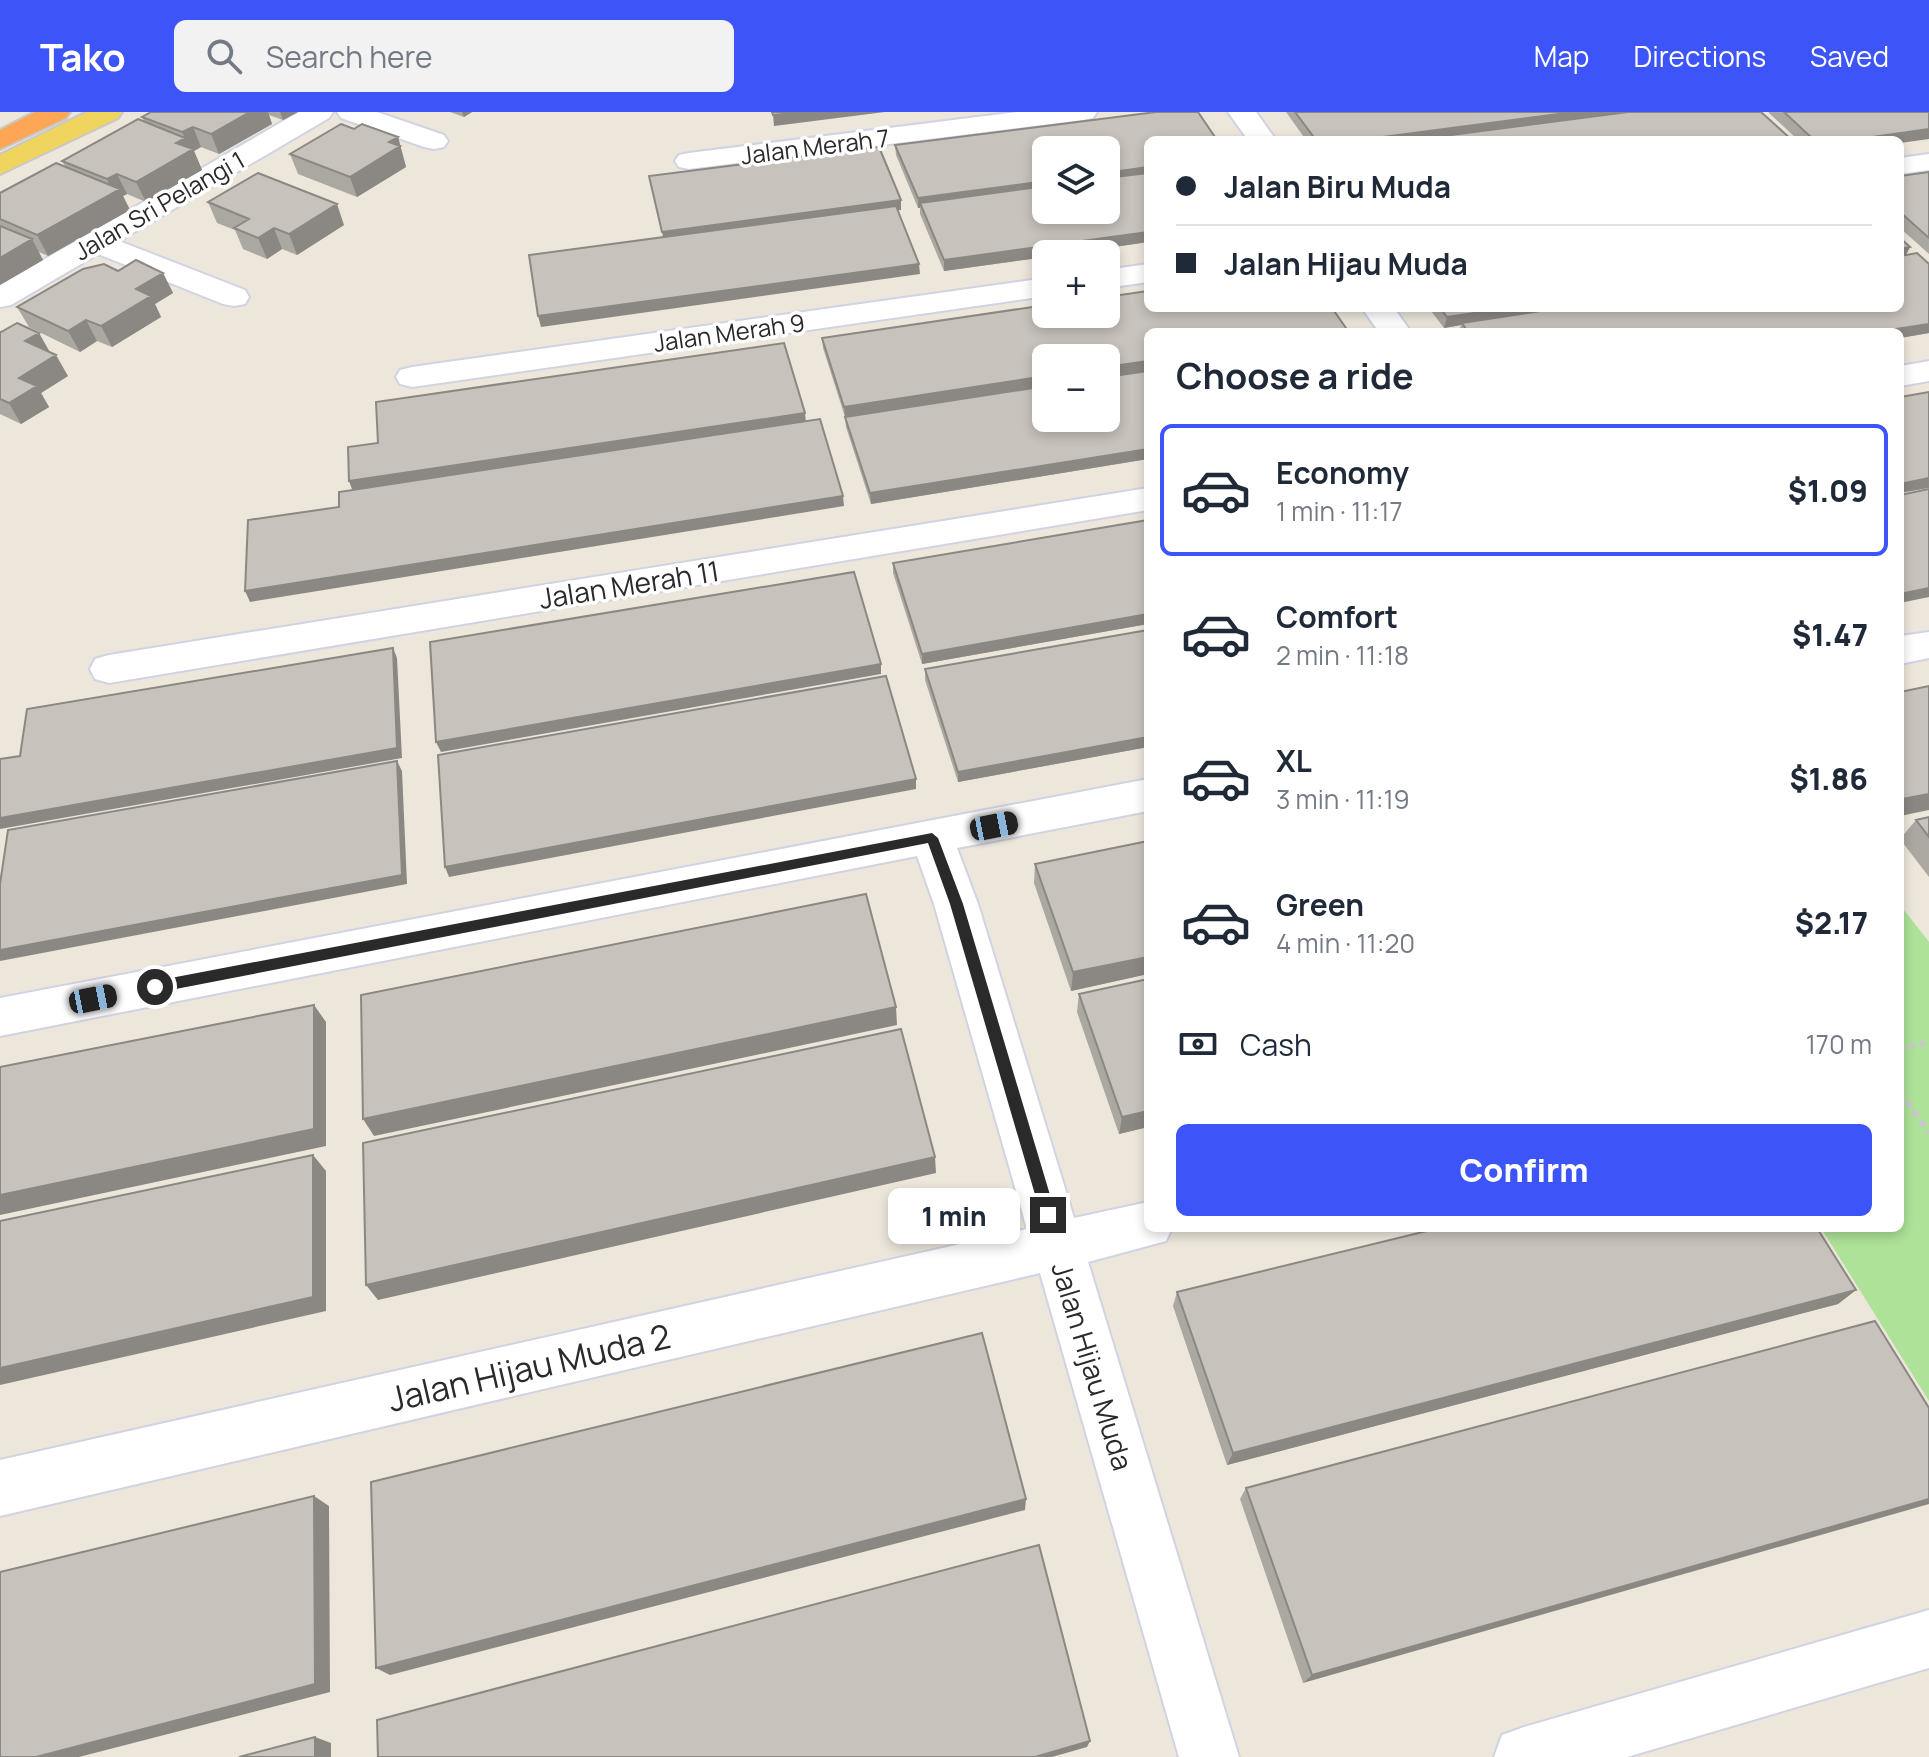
<!DOCTYPE html>
<html lang="en">
<head>
<meta charset="utf-8">
<style>
	:root { --surface:#fff; --page:#f2f2f3; --text:#1f2937; --muted:#747a83; --line:#e0e1e3; --accent:#3c54f8 }
	body { margin:0; font-family:Manrope,sans-serif; background:var(--page); color:var(--text); height:100vh; display:flex; flex-direction:column; font-size:30px; white-space:nowrap }
	* { box-sizing:border-box; margin:0 }
	p { font-size:26px; color:var(--muted) }
	.icon { flex:none; width:44px; height:44px; fill:none; stroke:currentColor; stroke-width:2; stroke-linecap:round; stroke-linejoin:round }
	.map { position:relative; flex:1; overflow:hidden }
	.panel { position:absolute; left:1144px; top:216px; width:760px; height:904px; display:flex; flex-direction:column; background:var(--surface); border-radius:12px; box-shadow:0 4px 12px #0003 }
	.panel>* { flex:none }
	.hud { position:absolute; left:1144px; top:24px; width:760px; height:176px; border-radius:12px; box-shadow:0 4px 12px #0003; display:grid; align-content:center; height:176px; padding:0 32px; background:var(--surface) }
	.tools { position:absolute; left:1032px; top:24px; display:grid; gap:16px }
	.tools a { display:grid; place-items:center; width:88px; height:88px; border-radius:12px; background:var(--surface); box-shadow:0 4px 12px #0003; font-size:40px }
	.end { position:absolute; width:36px; height:36px; margin:-18px; border:10px solid #2a2a2a; background:#fff; box-shadow:0 0 0 4px #fff }
	.from { border-radius:50% }
	.bubble { position:absolute; height:56px; border-radius:12px; background:var(--surface); box-shadow:0 4px 12px #0003; font-size:26px; font-weight:800; line-height:56px; text-align:center }
	.car { position:absolute; width:24px; height:48px; margin:-24px -12px; border-radius:10px; box-shadow:0 0 6px 2px #0007; background:linear-gradient(#222 24%,#8ab4d8 0 40%,#222 0 76%,#8ab4d8 0 86%,#222 0) }
	.hud b { display:flex; align-items:center; gap:28px; height:76px; font-size:30px }
	.hud b+b { border-top:2px solid var(--line) }
	.hud i { width:20px; height:20px; background:var(--text) }
	ul { padding:0; list-style:none }
	li { display:flex; align-items:center; gap:24px; height:132px; margin:0 16px 12px; padding:0 16px; border:4px solid transparent; border-radius:12px }
	li div { flex:1 }
	li b { display:block; font-size:30px }
	li em { font-style:normal; font-weight:800 }
	li.selected { border-color:var(--accent) }
	li>.icon { width:72px; height:72px; stroke-width:1.5 }
	h2 { padding:0 32px; font-size:36px; line-height:96px }
	.pay { display:flex; align-items:center; gap:20px; height:88px; padding:0 32px; font-size:30px }
	.pay p { margin-inline-start:auto }
	.primary-button { display:flex; gap:16px; margin-top:auto; padding:16px 32px }
	.primary-button a { flex:1; height:92px; border-radius:12px; background:var(--accent); color:#fff; font-size:32px; font-weight:800; line-height:92px; text-align:center }
	header { display:flex; align-items:center; gap:48px; box-sizing:border-box; height:112px; padding:0 40px; background:var(--accent); color:#fff }
	header strong { font-size:38px }
	nav { display:flex; gap:44px; margin-inline-start:auto; font-size:28px }
	.search { width:560px; height:72px; background:var(--page); display:flex; align-items:center; gap:20px; box-sizing:border-box; padding:0 28px; border-radius:12px; color:var(--muted); font-size:30px }
	.map>svg:first-child { display:block }
	.green { fill:#ade298 }
	.lines { fill:none; stroke-linecap:round; stroke-linejoin:round }
	.minor-casing { stroke:#d1d3e2; stroke-width:4 }
	.primary-casing { stroke:#c8c8c8; stroke-width:4 }
	.motorway-casing { stroke:#c8c8c8; stroke-width:4 }
	.path-far1 { stroke:#c8c8c8; stroke-width:5; stroke-dasharray:6 4; stroke-linecap:butt }
	.path { stroke:#c8c8c8; stroke-width:6; stroke-dasharray:7 5; stroke-linecap:butt }
	.minor { fill:#fff; fill-rule:evenodd }
	.primary { fill:#efd55d; fill-rule:evenodd }
	.motorway { fill:#fda756; fill-rule:evenodd }
	.wall { fill:#aba7a1; fill-rule:evenodd }
	.shaded-wall { fill:#8b8883 }
	.building { fill:#c7c2bb; stroke:#8b8883; stroke-width:2 }
	.route { fill:#2a2a2a }
	.labels { text-anchor:middle; dominant-baseline:central; stroke-width:7; stroke-linejoin:round; paint-order:stroke }
	.far-street-label { font-size:24px; fill:#2a2a2a; stroke:#fff }
	.street-label { font-size:28px; fill:#2a2a2a; stroke:#fff }
	.near-street-label { font-size:34px; fill:#2a2a2a; stroke:#fff }
</style>
</head>
<body>
<header>
<strong>Tako</strong>
<div class="search"><svg class="icon" aria-label="search" viewBox="0 0 24 24"><circle cx="10" cy="10" r="6"/><path d="M15 15l6 6"/></svg>Search here</div>
<nav><a>Map</a><a>Directions</a><a>Saved</a></nav>
</header>
<div class="map">
<svg width="1929" height="1645" viewBox="0 0 1929 1645">
	<rect width="100%" height="100%" fill="#ece6db"/>
	<!-- green -->
	<path class="green" d="M1900,793L1929,830V1289L1821,1116H1900Z"/>
	<g class="lines">
		<defs>
			<path id="minor" d="M299,0H333L329,6L119,129L245,178L249,185L245,192L234,194L223,192L98,142L11,193L0,195V173Z
				M337,0H377L444,23L448,29L444,35L434,37L424,35L341,6Z
				M1017,0H1097L1093,6L1083,8L689,57L679,55L675,49L679,43L689,41Z
				M1228,0H1256L1276,28H1248Z
				M1929,42V58L1900,62V46Z
				M1148,152V170L1106,176V158Z
				M1046,166V184L412,275L400,272L396,265L400,258L412,255Z
				M1362,196H1394L1411,220H1379Z
				M1929,249V269L1900,274V254Z
				M1148,376V398L109,571L95,567L90,557L95,547L109,543Z
				M1929,520V546L1900,552V524Z
				M1148,667V699L957,736L978,792L1074,1106L1148,1090V1116H1172L1166,1129L1088,1150L1239,1645H1179L1040,1161L0,1404V1348L1027,1117L934,792L917,744L0,924V886Z
				M1929,1498V1556L1627,1645H1494L1502,1623L1524,1615Z"/>
			<path id="primary" d="M87,0H122L118,6L0,62V43Z"/>
			<path id="motorway" d="M35,0H70L66,6L0,37V18Z"/>
		</defs>
		<!-- minor casing -->
		<use href="#minor" class="minor-casing"/>
		<!-- primary casing -->
		<use href="#primary" class="primary-casing"/>
		<!-- motorway casing -->
		<use href="#motorway" class="motorway-casing"/>
		<!-- path-far1 -->
		<path class="path-far1" d="M1900,937L1929,930"/>
		<!-- path -->
		<path class="path" d="M1900,979L1929,1021"/>
		<!-- minor -->
		<use href="#minor" class="minor"/>
		<!-- primary -->
		<use href="#primary" class="primary"/>
		<!-- motorway -->
		<use href="#motorway" class="motorway"/>
	</g>
	<!-- wall -->
	<path class="wall" d="M151,0H298L283,8L269,3L272,12L219,42L201,35L194,39L202,58L146,90L127,82L123,84L130,98L48,144L39,140L43,148L0,173V81L65,54L62,49L144,9L142,5Z
		M450,0H472L464,5Z
		M1286,0H1761L1792,28H1306Z
		M1768,0H1929L1900,28H1798Z
		M354,17L398,25L406,55L357,85L298,62L290,42Z
		M1148,28V130L1066,142H1046V145L944,159L920,102V96H918L896,43L895,33Z
		M1929,60V142L1900,116V64Z
		M208,90L344,113L297,143L282,137L267,147L243,137L235,118L217,111Z
		M1900,126L1910,135L1906,143L1928,151L1929,149V221L1900,226V220H1459L1461,213L1444,216L1431,199V196H1900Z
		M118,159L163,161L173,181L155,192L161,205L112,235L97,229L80,240L29,215L17,195Z
		M1148,179V196H1332L1348,219L1347,220H1148V347L871,392L846,315L845,305L823,236L822,226L1046,193V202H1106V185ZM1046,246H1106V306H1046Z
		M0,220L39,221L50,240L68,264L41,281L49,295L21,312L0,302Z
		M1148,408V512L922,552L893,461V451Z
		M1148,518V635L958,670L925,568V557Z
		M1929,705V765L1900,727L1916,708Z
		M1148,729V862L1071,879L1034,771L1035,752Z
		M1148,867V1015L1119,1022L1077,900L1079,882Z
		M1856,1178L1838,1192L1227,1353L1173,1194L1177,1180Z
		M1875,1209L1303,1571L1240,1387L1246,1376Z"/>
	<!-- shaded-wall -->
	<path class="shaded-wall" d="M250,0H268L272,12L219,42L211,22Z
		M280,0H298L283,8Z
		M462,0H472L464,5Z
		M800,0H885L774,14L773,3Z
		M1574,0H1649L1436,28H1360Z
		M193,15L201,35L194,39L202,58L146,90L136,70L176,31L185,26L182,20Z
		M1929,17V27L1900,31V28H1851Z
		M398,25L406,55L357,85L350,65L389,30Z
		M1148,55V66L1106,71V61Z
		M117,62L127,82L123,84L130,98L48,144L37,123L113,81L107,67Z
		M1046,69V79L920,91V96H918V86Z
		M901,88V98L664,130L662,120Z
		M337,92L344,113L297,143L289,122Z
		M274,116L282,137L267,147L258,126Z
		M1148,120V130L1066,142H1046V145L944,159V148Z
		M32,127L43,148L0,173V146Z
		M1910,135L1904,146H1900V137Z
		M919,152L920,162L541,215L538,204Z
		M163,161L173,181L155,192L161,205L112,235L101,214L136,177Z
		M1508,196H1574L1462,211L1461,213L1444,216L1447,205Z
		M86,208L97,229L80,240L68,219Z
		M1929,212V221L1900,226V220H1876Z
		M39,221L50,241L25,229Z
		M56,243L68,264L41,281L49,295L21,312L9,291L19,266Z
		M1148,249V259L1106,266V255Z
		M1046,264V275L845,305L844,295Z
		M805,301L806,311L353,380L349,369Z
		M1148,337V347L871,392L870,381Z
		M1929,366V376L1900,381V372Z
		M843,384L844,394L250,490L245,479Z
		M1929,476V485L1900,491V482Z
		M1148,502V512L922,552V542Z
		M393,536L397,546L402,646L0,717V706Z
		M881,552V562L441,640L436,630Z
		M1148,625V635L958,670V660Z
		M397,649L402,659L407,772L0,849V838Z
		M916,667V677L449,765L445,755Z
		M1929,682V698L1900,704V690L1902,687Z
		M1148,845V862L1071,879L1073,860Z
		M314,893L326,910V1034L0,1103V1083Z
		M896,895L897,913L374,1024L363,1007Z
		M1148,999V1015L1119,1022L1122,1005Z
		M313,1043L326,1059V1199L0,1273V1256Z
		M935,1045L936,1061L378,1188L366,1173Z
		M1856,1178L1838,1192L1227,1353L1233,1341Z
		M314,1384L329,1394L330,1580L79,1645H36Z
		M1026,1387L1025,1398L390,1563L376,1556Z
		M1929,1387V1392L1303,1571L1312,1563Z
		M315,1625L331,1631V1645H315Z
		M1090,1629L1087,1635L1052,1645H1035Z"/>
	<!-- building -->
	<path class="building" d="M151,0H250L211,22L193,15L182,20L142,5Z
		M772,0H800L773,3Z
		M1156,0H1198L1217,28H1148V55L1106,61V38H1046V69L918,86L895,33Z
		M1295,0H1574L1360,28H1316Z
		M1628,0H1761L1792,28H1413Z
		M1784,0H1929V17L1851,28H1814Z
		M138,7L185,26L176,31L193,37L136,70L117,62L107,67L62,49Z
		M341,12L354,17L362,12L398,25L389,30L400,34L350,65L290,42Z
		M879,35L901,88L662,120L649,64Z
		M56,51L120,77L37,123L0,107V81Z
		M1929,60V126L1900,100V64Z
		M258,61L337,92L289,122L274,116L258,126L234,116L249,107L208,90Z
		M1148,61V120L944,148L920,91L1046,74V98H1106V66Z
		M896,94L919,152L538,204L529,143Z
		M0,114L32,127L0,146Z
		M1900,126L1910,135L1900,137Z
		M1917,141L1929,152V212L1876,220H1468L1462,211L1560,196H1900V144Z
		M136,148L163,161L136,177L151,184L101,214L86,208L68,219L17,195L83,157L104,152L118,159Z
		M1148,179V196H1332L1348,219L1341,220H1148V249L1106,255V246H1046V264L844,295L822,226L1046,193V202H1106V185Z
		M1440,196H1508L1447,205Z
		M17,211L39,221L25,229L56,243L19,266L37,274L9,291L0,287V220H1Z
		M784,231L805,301L349,369L348,335L378,331L376,290Z
		M1148,259V337L870,381L845,305L1046,274V306H1106V265Z
		M1929,280V366L1900,372V285Z
		M820,307L843,384L245,479L248,408L339,395V380Z
		M1929,377V476L1900,482V383Z
		M1148,408V502L922,542L893,451Z
		M854,460L881,552L436,630L430,530Z
		M1148,518V625L958,660L925,557Z
		M393,536L397,636L0,706V647L20,644L27,597Z
		M886,564L916,667L445,755L438,643Z
		M1929,574V682L1902,687L1900,685V580Z
		M397,649L402,763L0,838V772L8,718Z
		M1929,705V725L1916,708Z
		M1148,729V845L1073,860L1035,752Z
		M866,782L896,895L363,1007L361,883Z
		M1148,867V999L1122,1005L1079,882Z
		M314,893V1017L0,1083V955Z
		M901,917L935,1045L366,1173L363,1031Z
		M313,1043V1185L0,1256V1109Z
		M1439,1116H1817L1856,1178L1233,1341L1177,1180Z
		M1875,1209L1929,1296V1387L1312,1563L1246,1376Z
		M982,1221L1026,1387L376,1556L371,1370Z
		M314,1384L315,1572L36,1645H0V1460Z
		M1039,1433L1090,1629L1035,1645H378L377,1608Z
		M315,1625V1645H239Z"/>
	<!-- route -->
	<path class="route" d="M932,721L938,726L963,792L1056,1103L1048,1110L1041,1103L950,792L928,731L155,881L149,875L155,869Z"/>
	<g class="labels">
		<!-- far-street labels -->
		<g class="far-street-label">
			<text transform="translate(815 34) rotate(-7)">Jalan Merah 7</text>
			<text transform="translate(159 93) rotate(-30)">Jalan Sri Pelangi 1</text>
			<text transform="translate(729 220) rotate(-8)">Jalan Merah 9</text>
		</g>
		<!-- street labels -->
		<g class="street-label">
			<text transform="translate(629 472) rotate(-9)">Jalan Merah 11</text>
			<text transform="translate(1093 1254) rotate(73)">Jalan Hijau Muda</text>
		</g>
		<!-- near-street labels -->
		<g class="near-street-label">
			<text transform="translate(529 1255) rotate(-13)">Jalan Hijau Muda 2</text>
		</g>
	</g>
</svg>
<div class="tools">
<a><svg class="icon" aria-label="layers" viewBox="0 0 24 24"><path d="M12 4l9 5-9 5-9-5zM3 14l9 5 9-5"/></svg></a>
<a>+</a>
<a>−</a>
</div>
<i class="end from" style="left:155px;top:875px"></i>
<i class="end" style="left:1048px;top:1103px"></i>
<div class="bubble" style="left:888px;top:1076px;width:132px">1 min</div>
<i class="car" style="left:994px;top:714px;rotate:79deg"></i>
<i class="car" style="left:93px;top:887px;rotate:79deg"></i>
<div class="hud">
<b><i class="from"></i>Jalan Biru Muda</b>
<b><i></i>Jalan Hijau Muda</b>
</div>
<section class="panel">
<h2>Choose a ride</h2>
<ul>
<li class="selected"><svg class="icon" aria-label="car" viewBox="0 0 24 24"><path d="M5 17H2v-5l4-1 3-4h7l3 4 3 1v5h-3M9 17h6M6 11h13"/><circle cx="7" cy="17" r="2"/><circle cx="17" cy="17" r="2"/></svg><div><b>Economy</b><p>1 min · 11:17</p></div><em>$1.09</em></li>
<li><svg class="icon" aria-label="car" viewBox="0 0 24 24"><path d="M5 17H2v-5l4-1 3-4h7l3 4 3 1v5h-3M9 17h6M6 11h13"/><circle cx="7" cy="17" r="2"/><circle cx="17" cy="17" r="2"/></svg><div><b>Comfort</b><p>2 min · 11:18</p></div><em>$1.47</em></li>
<li><svg class="icon" aria-label="car" viewBox="0 0 24 24"><path d="M5 17H2v-5l4-1 3-4h7l3 4 3 1v5h-3M9 17h6M6 11h13"/><circle cx="7" cy="17" r="2"/><circle cx="17" cy="17" r="2"/></svg><div><b>XL</b><p>3 min · 11:19</p></div><em>$1.86</em></li>
<li><svg class="icon" aria-label="car" viewBox="0 0 24 24"><path d="M5 17H2v-5l4-1 3-4h7l3 4 3 1v5h-3M9 17h6M6 11h13"/><circle cx="7" cy="17" r="2"/><circle cx="17" cy="17" r="2"/></svg><div><b>Green</b><p>4 min · 11:20</p></div><em>$2.17</em></li>
</ul>
<div class="pay"><svg class="icon" aria-label="cash" viewBox="0 0 24 24"><path d="M3 7h18v10H3z"/><circle cx="12" cy="12" r="2"/></svg>Cash<p>170 m</p></div>
<div class="primary-button"><a>Confirm</a></div>
</section>
</div>
</body>
</html>
